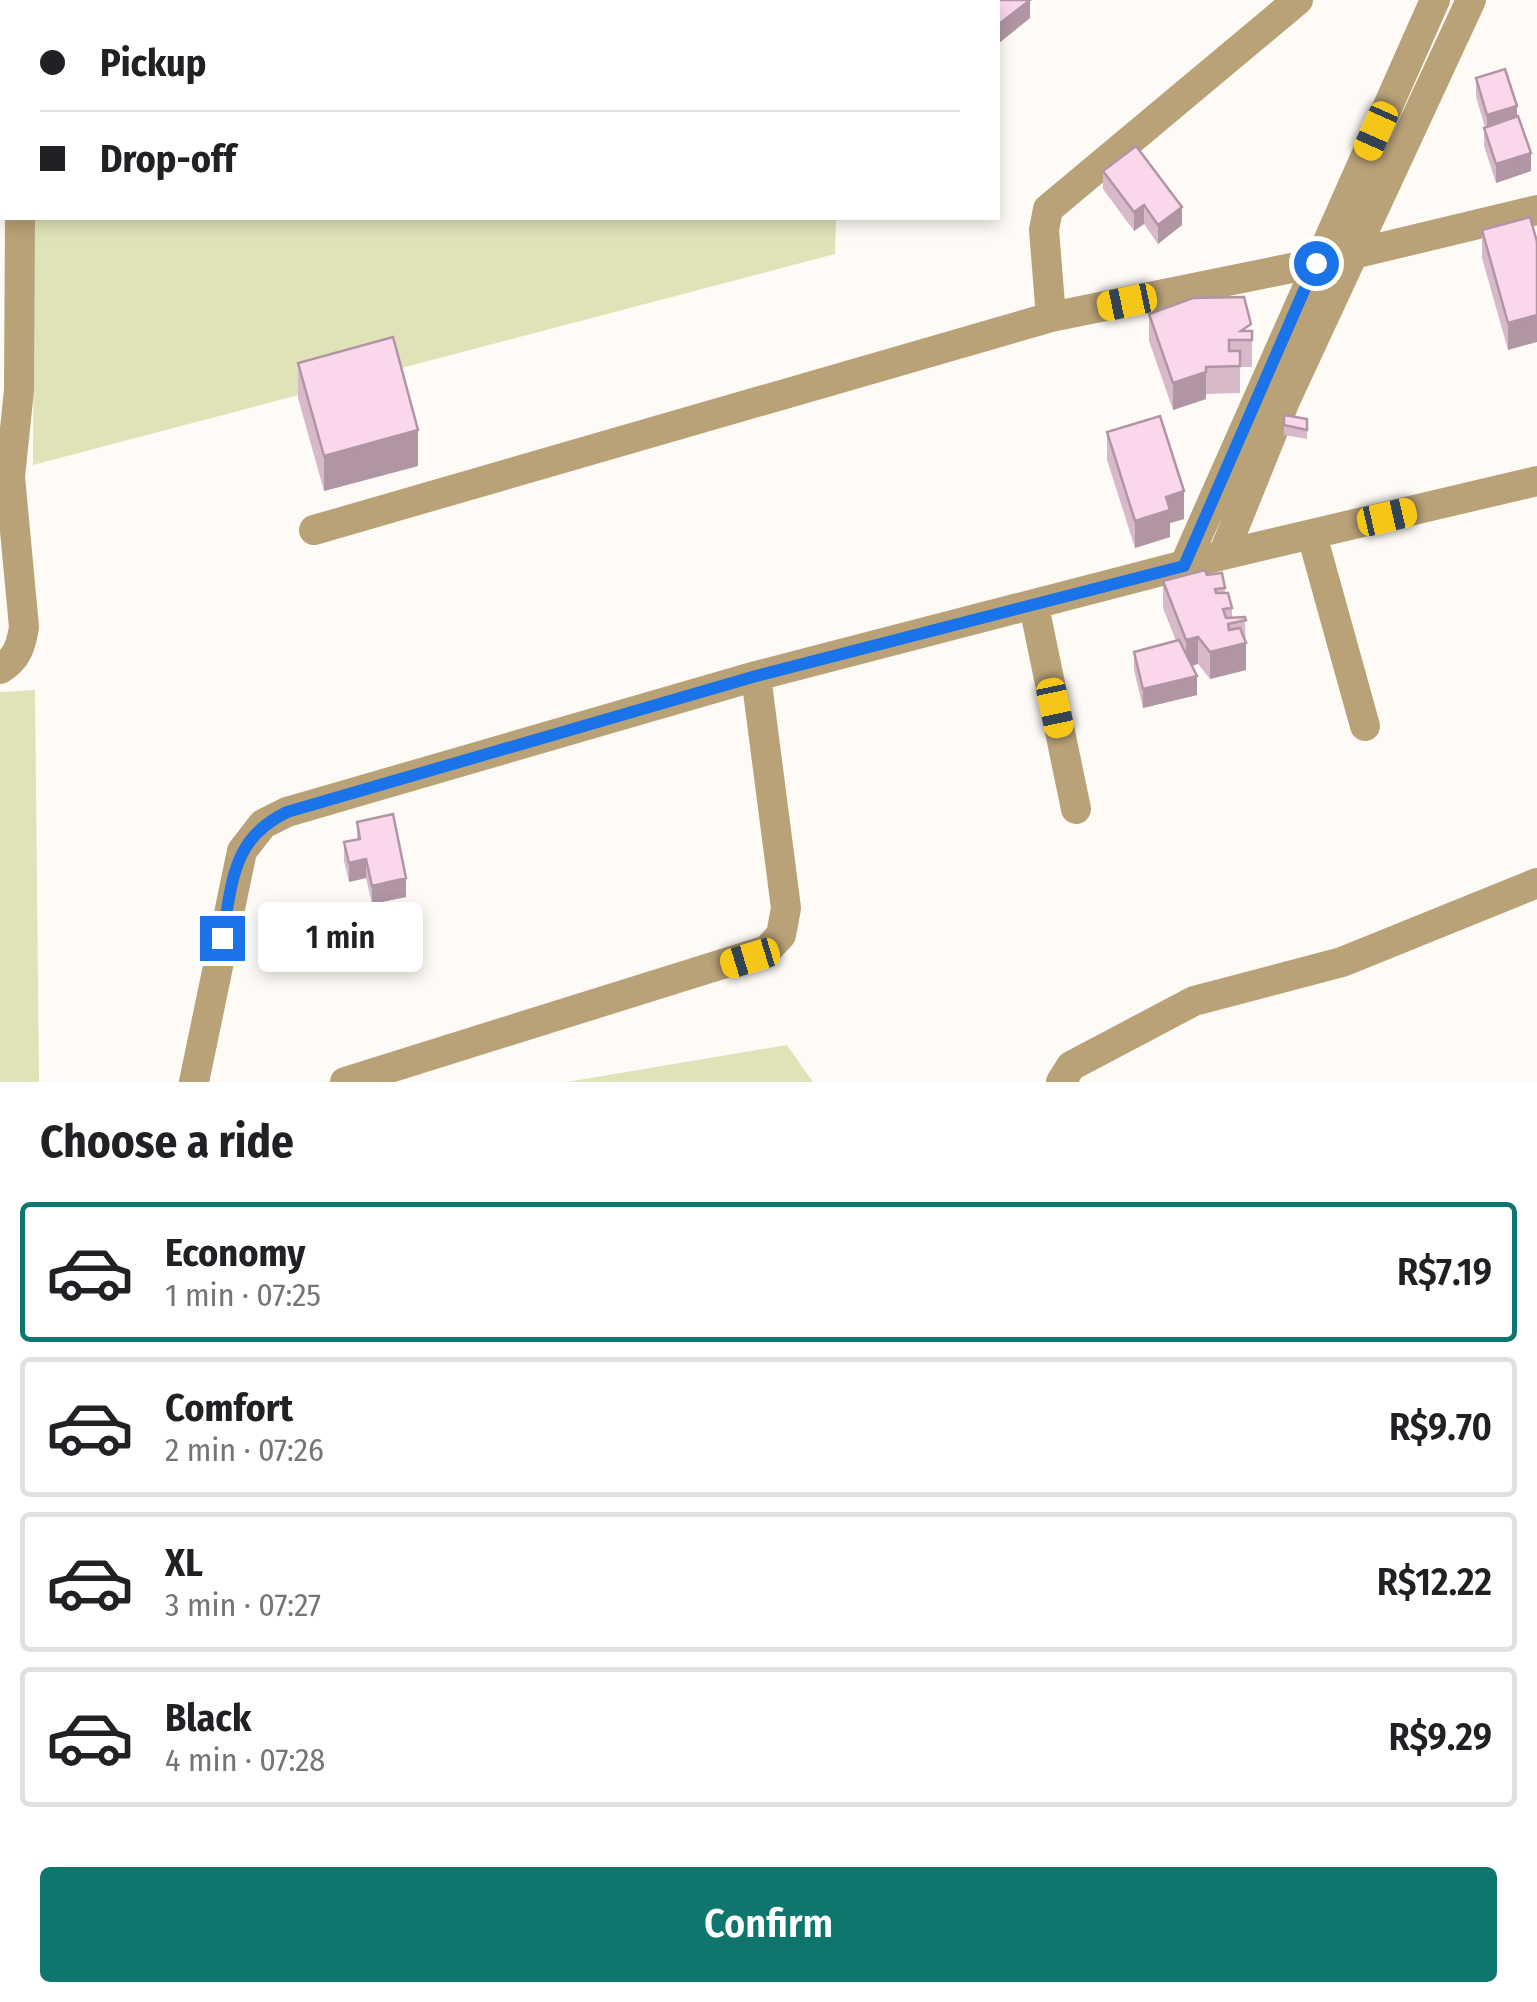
<!DOCTYPE html>
<html lang="en">
<head>
<meta charset="utf-8">
<style>
	:root { --surface:#fff; --page:#f2f2f2; --text:#202124; --muted:#757577; --line:#e0e0e0; --accent:#0f766e }
	body { margin:0; font-family:"Fira Sans Condensed",sans-serif; background:var(--page); color:var(--text); height:100vh; display:flex; flex-direction:column; font-size:38px; white-space:nowrap }
	* { box-sizing:border-box; margin:0 }
	p { font-size:32px; color:var(--muted) }
	.icon { flex:none; width:55px; height:55px; fill:none; stroke:currentColor; stroke-width:2; stroke-linecap:round; stroke-linejoin:round }
	.map { position:relative; height:1082px; overflow:hidden }
	.drawer { display:flex; flex-direction:column; background:var(--surface); flex:1 }
	.drawer>* { flex:none }
	.banner { position:absolute; left:0px; top:0px; width:1000px; height:220px; box-shadow:0 5px 15px #0003; display:grid; align-content:center; height:220px; padding:0 40px; background:var(--surface) }
	.end { position:absolute; width:45px; height:45px; margin:-22px; border:12px solid #1a73e8; background:#fff; box-shadow:0 0 0 5px #fff }
	.from { border-radius:50% }
	.bubble { position:absolute; height:70px; border-radius:10px; background:var(--surface); box-shadow:0 5px 15px #0003; font-size:32px; font-weight:600; line-height:70px; text-align:center }
	.car { position:absolute; width:30px; height:60px; margin:-30px -15px; border-radius:12px; box-shadow:0 0 8px 2px #0007; background:linear-gradient(#f5c518 24%,#345 0 40%,#f5c518 0 76%,#345 0 86%,#f5c518 0) }
	.banner b { display:flex; align-items:center; gap:35px; height:95px; font-size:38px }
	.banner b+b { border-top:2px solid var(--line) }
	.banner i { width:25px; height:25px; background:var(--text) }
	ul { padding:0; list-style:none }
	li { display:flex; align-items:center; gap:30px; height:140px; margin:0 20px 15px; padding:0 20px; border:5px solid var(--line); border-radius:10px }
	li div { flex:1 }
	li b { display:block; font-size:38px }
	li em { font-style:normal; font-weight:600 }
	li.current { border-color:var(--accent) }
	li>.icon { width:90px; height:90px; stroke-width:1.5 }
	h2 { padding:0 40px; font-size:45px; line-height:120px }
	.primary-button { display:flex; gap:20px; margin-top:auto; padding:20px 40px }
	.primary-button a { flex:1; height:115px; border-radius:10px; background:var(--accent); color:#fff; font-size:40px; font-weight:600; line-height:115px; text-align:center }
	.map>svg:first-child { display:block }
	.green { fill:#dfe3b7 }
	.lines { fill:none; stroke-linecap:round; stroke-linejoin:round }
	.minor { stroke:#b9a278; stroke-width:30 }
	.wall { fill:#d8b9ca }
	.shaded-wall { fill:#b096a4 }
	.building { fill:#fbd7eb; stroke:#b096a4; stroke-width:2.5 }
	.route { stroke:#1a73e8; stroke-width:12 }
</style>
</head>
<body>
<div class="map">
<svg width="1537" height="1082" viewBox="0 0 1537 1082">
	<rect width="100%" height="100%" fill="#fefbf6"/>
	<!-- green -->
	<path class="green" d="M30,0H838V2Z
		M34,218H836L835,254L33,465Z
		M35,690L39,1082H0V692Z
		M787,1045L813,1082H567Z"/>
	<g class="lines">
		<!-- minor -->
		<path class="minor" d="M18,2V0
			M0,92H2
			M1051,317L1044,230L1048,209L1298,0
			M314,530L1051,317L1316,263L1537,210
			M1312,535L1365,726
			M1223,555L1285,401L1471,0
			M1184,566L1435,0
			M1034,606L1076,809
			M0,669C17,659 21,646 24,627L10,477L19,390L20,218
			M194,1082L242,851L263,824L287,812L756,676L1223,555L1537,481
			M345,1082L767,950L781,935L786,908L756,676
			M1061,1082L1071,1066L1194,1001L1342,962L1537,883"/>
	</g>
	<!-- wall -->
	<path class="wall" d="M965,0H1030V18L999,43L998,40V2H967Z
		M1476,78L1517,117L1531,171L1496,183L1484,146V128L1485,127L1476,97Z
		M1103,171L1182,225L1158,244L1144,224L1134,231L1103,189Z
		M1482,230L1537,242L1508,350L1482,258Z
		M1149,314L1252,331V367H1240V393L1206,394V399L1173,410L1149,341Z
		M298,363L418,466L324,491L298,398Z
		M1284,415L1307,419V439L1284,435Z
		M1107,432L1184,519L1170,523V537L1135,548L1107,460Z
		M1207,575L1225,588V593L1232,608V618L1245,617L1246,670L1210,679L1198,664L1192,666L1197,695L1143,708L1134,670V652L1176,641L1163,608V581Z
		M357,822L406,897L372,904L366,878L349,882L344,861V842L357,840Z"/>
	<!-- shaded-wall -->
	<path class="shaded-wall" d="M1030,0V18L999,43V24Z
		M1517,106V124L1487,134V115Z
		M1531,153V171L1496,183V164Z
		M1144,205V224L1134,231V212Z
		M1182,207V225L1158,244V225Z
		M1537,315V342L1508,350V323Z
		M1206,372V399L1173,410V383Z
		M418,430V466L324,491V456Z
		M1184,491V519L1170,523V537L1135,548V521L1166,497Z
		M1198,637V664L1186,667V640Z
		M1246,643V670L1210,679V652Z
		M1197,676V695L1143,708V689Z
		M366,859V878L349,882V863Z
		M406,878V897L372,904V886Z"/>
	<!-- building -->
	<path class="building" d="M980,0H1030L999,24L998,22V2H982Z
		M1505,69L1517,106L1487,115L1476,78Z
		M1518,116L1531,153L1496,164L1484,128Z
		M1136,146L1182,207L1158,225L1144,205L1134,212L1103,171Z
		M1530,217L1537,242V315L1508,323L1482,230Z
		M1244,297L1251,324L1241,331H1252V340H1229V351H1240V366L1206,367V372L1173,383L1149,314L1193,298Z
		M393,337L418,430L324,456L298,363Z
		M1284,415L1307,419V430L1284,425Z
		M1160,416L1184,491L1166,497L1170,510L1135,521L1107,432Z
		M1205,570L1207,575L1222,573L1225,588L1215,589L1216,593H1228L1232,608L1223,609L1226,618L1245,617L1246,620L1228,624L1229,630L1240,628L1246,643L1210,652L1198,637L1186,640L1163,581Z
		M1179,640L1197,676L1143,689L1134,652Z
		M393,814L406,878L372,886L366,859L349,863L344,842L360,839L357,822Z"/>
	<g class="lines">
		<!-- route -->
		<path class="route" d="M222,938C233,882 231,839 287,812L756,676L1184,566L1316,263"/>
	</g>
</svg>
<i class="end from" style="left:1316px;top:263px"></i>
<i class="end" style="left:222px;top:938px"></i>
<div class="bubble" style="left:258px;top:902px;width:165px">1 min</div>
<i class="car" style="left:1376px;top:131px;rotate:204deg"></i>
<i class="car" style="left:1127px;top:302px;rotate:258deg"></i>
<i class="car" style="left:1387px;top:517px;rotate:77deg"></i>
<i class="car" style="left:1055px;top:708px;rotate:168deg"></i>
<i class="car" style="left:750px;top:958px;rotate:253deg"></i>
<div class="banner">
<b><i class="from"></i>Pickup</b>
<b><i></i>Drop-off</b>
</div>
</div>
<section class="drawer">
<h2>Choose a ride</h2>
<ul>
<li class="current"><svg class="icon" aria-label="car" viewBox="0 0 24 24"><path d="M5 17H2v-5l4-1 3-4h7l3 4 3 1v5h-3M9 17h6M6 11h13"/><circle cx="7" cy="17" r="2"/><circle cx="17" cy="17" r="2"/></svg><div><b>Economy</b><p>1 min · 07:25</p></div><em>R$7.19</em></li>
<li><svg class="icon" aria-label="car" viewBox="0 0 24 24"><path d="M5 17H2v-5l4-1 3-4h7l3 4 3 1v5h-3M9 17h6M6 11h13"/><circle cx="7" cy="17" r="2"/><circle cx="17" cy="17" r="2"/></svg><div><b>Comfort</b><p>2 min · 07:26</p></div><em>R$9.70</em></li>
<li><svg class="icon" aria-label="car" viewBox="0 0 24 24"><path d="M5 17H2v-5l4-1 3-4h7l3 4 3 1v5h-3M9 17h6M6 11h13"/><circle cx="7" cy="17" r="2"/><circle cx="17" cy="17" r="2"/></svg><div><b>XL</b><p>3 min · 07:27</p></div><em>R$12.22</em></li>
<li><svg class="icon" aria-label="car" viewBox="0 0 24 24"><path d="M5 17H2v-5l4-1 3-4h7l3 4 3 1v5h-3M9 17h6M6 11h13"/><circle cx="7" cy="17" r="2"/><circle cx="17" cy="17" r="2"/></svg><div><b>Black</b><p>4 min · 07:28</p></div><em>R$9.29</em></li>
</ul>
<div class="primary-button"><a>Confirm</a></div>
</section>
</body>
</html>
